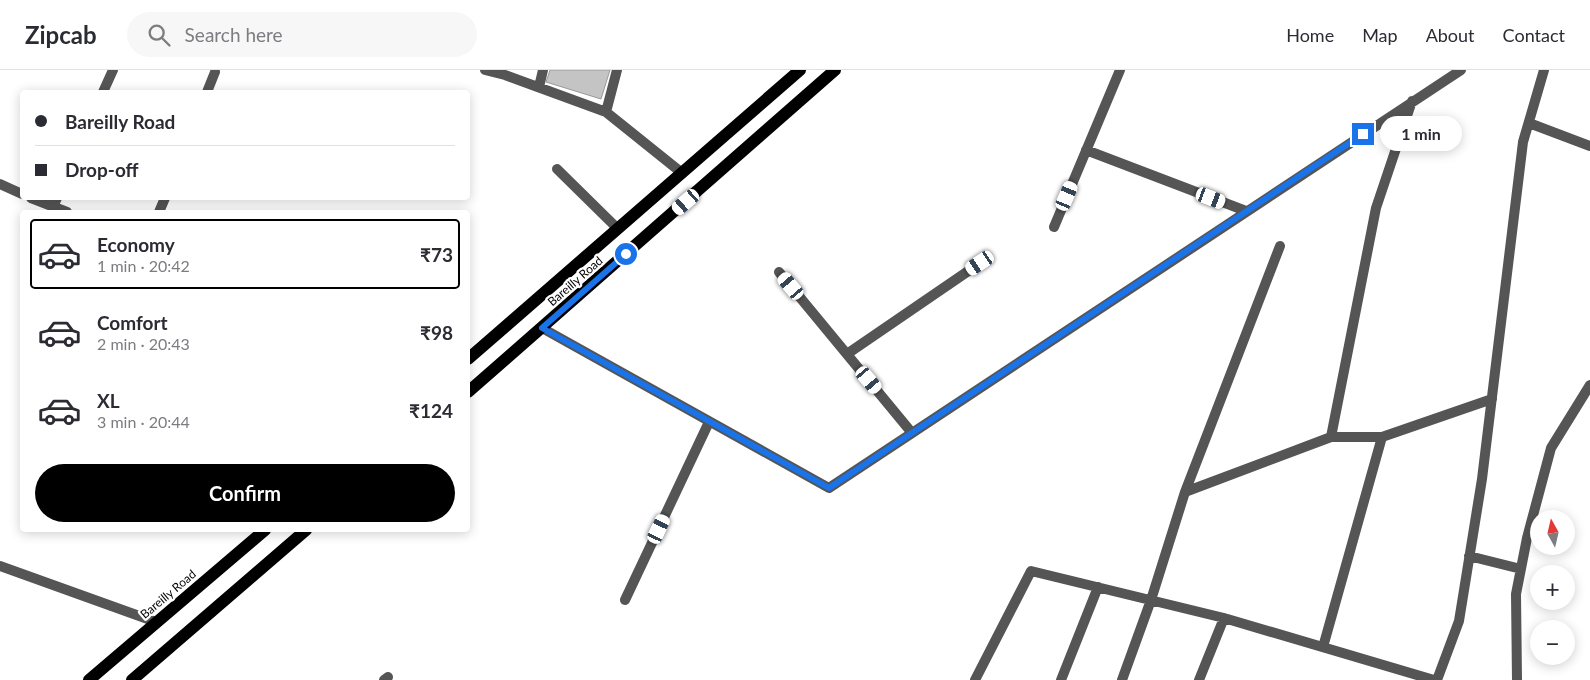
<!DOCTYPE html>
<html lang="en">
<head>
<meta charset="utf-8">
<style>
	:root { --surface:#fff; --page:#f7f7f7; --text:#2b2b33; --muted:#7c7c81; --line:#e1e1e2; --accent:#000 }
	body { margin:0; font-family:Lato,sans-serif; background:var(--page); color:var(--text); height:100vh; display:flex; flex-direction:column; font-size:19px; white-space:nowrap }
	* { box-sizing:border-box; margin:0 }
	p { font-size:16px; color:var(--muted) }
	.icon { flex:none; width:28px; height:28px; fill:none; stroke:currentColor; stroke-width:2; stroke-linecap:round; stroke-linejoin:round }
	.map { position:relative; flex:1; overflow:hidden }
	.side { position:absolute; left:20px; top:140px; width:450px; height:322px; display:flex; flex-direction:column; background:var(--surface); border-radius:5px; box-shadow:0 2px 12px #0003 }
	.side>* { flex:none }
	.banner { position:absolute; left:20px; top:20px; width:450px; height:110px; border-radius:5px; box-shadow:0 2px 12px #0003; display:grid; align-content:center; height:110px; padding:0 15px; background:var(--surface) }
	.needle { width:32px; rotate:352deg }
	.fabs { position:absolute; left:1530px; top:440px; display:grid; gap:10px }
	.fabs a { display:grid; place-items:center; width:45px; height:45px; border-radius:50%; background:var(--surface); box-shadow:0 2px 12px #0003; font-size:25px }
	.end { position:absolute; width:22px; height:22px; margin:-11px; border:6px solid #1a73e8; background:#fff; box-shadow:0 0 0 2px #fff }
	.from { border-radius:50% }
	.bubble { position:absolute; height:35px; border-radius:18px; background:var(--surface); box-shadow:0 2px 12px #0003; font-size:16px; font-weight:700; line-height:35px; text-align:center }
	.car { position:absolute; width:15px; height:30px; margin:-15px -8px; border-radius:6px; box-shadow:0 0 4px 1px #0007; background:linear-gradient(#fff 24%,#345 0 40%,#fff 0 76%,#345 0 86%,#fff 0) }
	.banner b { display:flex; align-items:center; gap:18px; height:48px; font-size:19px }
	.banner b+b { border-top:1px solid var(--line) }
	.banner i { width:12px; height:12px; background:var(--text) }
	ul { padding:9px 0 0; list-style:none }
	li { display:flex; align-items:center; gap:15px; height:70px; margin:0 10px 8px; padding:0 5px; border:2px solid transparent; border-radius:5px }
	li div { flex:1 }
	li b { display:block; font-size:19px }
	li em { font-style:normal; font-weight:700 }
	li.on { border-color:var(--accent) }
	li>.icon { width:45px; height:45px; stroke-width:1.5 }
	.action { display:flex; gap:10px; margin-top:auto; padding:10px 15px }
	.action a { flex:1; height:58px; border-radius:30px; background:var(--accent); color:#fff; font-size:20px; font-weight:700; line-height:58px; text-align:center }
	header { display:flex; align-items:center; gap:30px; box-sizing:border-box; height:70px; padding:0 25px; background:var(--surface); border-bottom:1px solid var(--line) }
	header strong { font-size:24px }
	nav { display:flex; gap:28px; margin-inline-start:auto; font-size:18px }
	.search { width:350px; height:45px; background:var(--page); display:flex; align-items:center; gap:12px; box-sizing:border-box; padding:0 18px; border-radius:28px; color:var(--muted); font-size:19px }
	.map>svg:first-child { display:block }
	.building { fill:#c4c4c4; stroke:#999 }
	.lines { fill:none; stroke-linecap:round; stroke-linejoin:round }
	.service { stroke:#555; stroke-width:10 }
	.minor { stroke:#555; stroke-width:10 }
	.primary { stroke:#000; stroke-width:12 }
	.route { stroke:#1a73e8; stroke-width:6 }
	.labels { text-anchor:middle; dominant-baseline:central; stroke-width:4.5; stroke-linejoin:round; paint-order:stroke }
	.street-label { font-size:12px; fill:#000; stroke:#fff }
</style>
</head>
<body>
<header>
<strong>Zipcab</strong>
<div class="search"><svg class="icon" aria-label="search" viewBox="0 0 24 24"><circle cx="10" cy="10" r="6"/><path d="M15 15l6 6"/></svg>Search here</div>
<nav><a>Home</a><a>Map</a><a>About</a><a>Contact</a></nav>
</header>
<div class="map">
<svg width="1590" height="610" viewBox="0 0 1590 610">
	<rect width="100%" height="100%" fill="#fff"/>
	<!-- building -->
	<path class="building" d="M550,0H610L601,29L546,12Z"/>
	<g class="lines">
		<!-- service -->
		<path class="service" d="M384,610L388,607"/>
		<!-- minor -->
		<path class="minor" d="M485,0L505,5L606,42L682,103
			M539,17L543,0
			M103,22L113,0
			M207,22L215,2
			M606,42L617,0
			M1529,53L1590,76
			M1086,80L1246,141
			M557,99L618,159
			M0,114L22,124
			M31,128L67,142
			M53,137L57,128
			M159,142L165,128
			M1054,157L1120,0
			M779,202L912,363
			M542,258L829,418L1461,0
			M847,284L980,193
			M1331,367L1376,138L1412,31
			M1185,422L1331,367H1382L1492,329
			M1469,486L1521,499
			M0,496L156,552
			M625,530L709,352
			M1323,577L1382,367
			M975,610L1031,501L1224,548L1434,610
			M1061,610L1098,517
			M1122,610L1151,530L1185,422L1280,176
			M1199,610L1224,548
			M1437,610L1459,551L1482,409L1523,72L1544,0
			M1517,610L1516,524L1527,468L1551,378L1590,315"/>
		<!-- primary -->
		<path class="primary" d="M468,289L800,0
			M468,322L835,0
			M89,610L265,460
			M132,610L306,460"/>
	</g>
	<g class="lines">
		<!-- route -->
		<path class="route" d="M626,184L542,258L829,418L1363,64"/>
	</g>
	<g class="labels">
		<!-- street labels -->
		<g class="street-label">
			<text transform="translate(575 211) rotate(-41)">Bareilly Road</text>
			<text transform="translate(168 524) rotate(-40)">Bareilly Road</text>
		</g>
	</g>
</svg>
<div class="fabs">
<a><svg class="needle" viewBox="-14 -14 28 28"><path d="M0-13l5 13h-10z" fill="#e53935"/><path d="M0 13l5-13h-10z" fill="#7c7c81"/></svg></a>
<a>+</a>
<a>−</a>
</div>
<i class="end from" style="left:626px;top:184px"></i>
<i class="end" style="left:1363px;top:64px"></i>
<div class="bubble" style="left:1380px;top:46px;width:82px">1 min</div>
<i class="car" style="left:1067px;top:126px;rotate:23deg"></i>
<i class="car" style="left:1211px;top:128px;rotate:111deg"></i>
<i class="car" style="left:686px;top:132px;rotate:229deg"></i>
<i class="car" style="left:980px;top:193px;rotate:236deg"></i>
<i class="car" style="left:791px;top:216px;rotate:320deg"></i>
<i class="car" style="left:869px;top:310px;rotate:140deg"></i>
<i class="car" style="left:659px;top:459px;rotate:25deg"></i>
<div class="banner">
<b><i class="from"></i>Bareilly Road</b>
<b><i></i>Drop-off</b>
</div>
<section class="side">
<ul>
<li class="on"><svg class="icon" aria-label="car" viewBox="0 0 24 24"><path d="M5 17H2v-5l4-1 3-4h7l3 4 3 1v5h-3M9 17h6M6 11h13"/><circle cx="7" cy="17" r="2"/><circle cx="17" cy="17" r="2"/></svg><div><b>Economy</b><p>1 min · 20:42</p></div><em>₹73</em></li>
<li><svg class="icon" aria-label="car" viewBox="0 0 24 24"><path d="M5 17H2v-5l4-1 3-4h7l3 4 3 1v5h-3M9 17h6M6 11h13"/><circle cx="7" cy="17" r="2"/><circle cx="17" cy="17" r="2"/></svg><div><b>Comfort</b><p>2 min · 20:43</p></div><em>₹98</em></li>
<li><svg class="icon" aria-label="car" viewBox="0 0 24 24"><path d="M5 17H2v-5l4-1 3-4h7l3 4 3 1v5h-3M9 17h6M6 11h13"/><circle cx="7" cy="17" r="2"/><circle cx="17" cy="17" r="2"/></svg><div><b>XL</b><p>3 min · 20:44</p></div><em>₹124</em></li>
</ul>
<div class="action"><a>Confirm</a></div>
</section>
</div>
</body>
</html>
